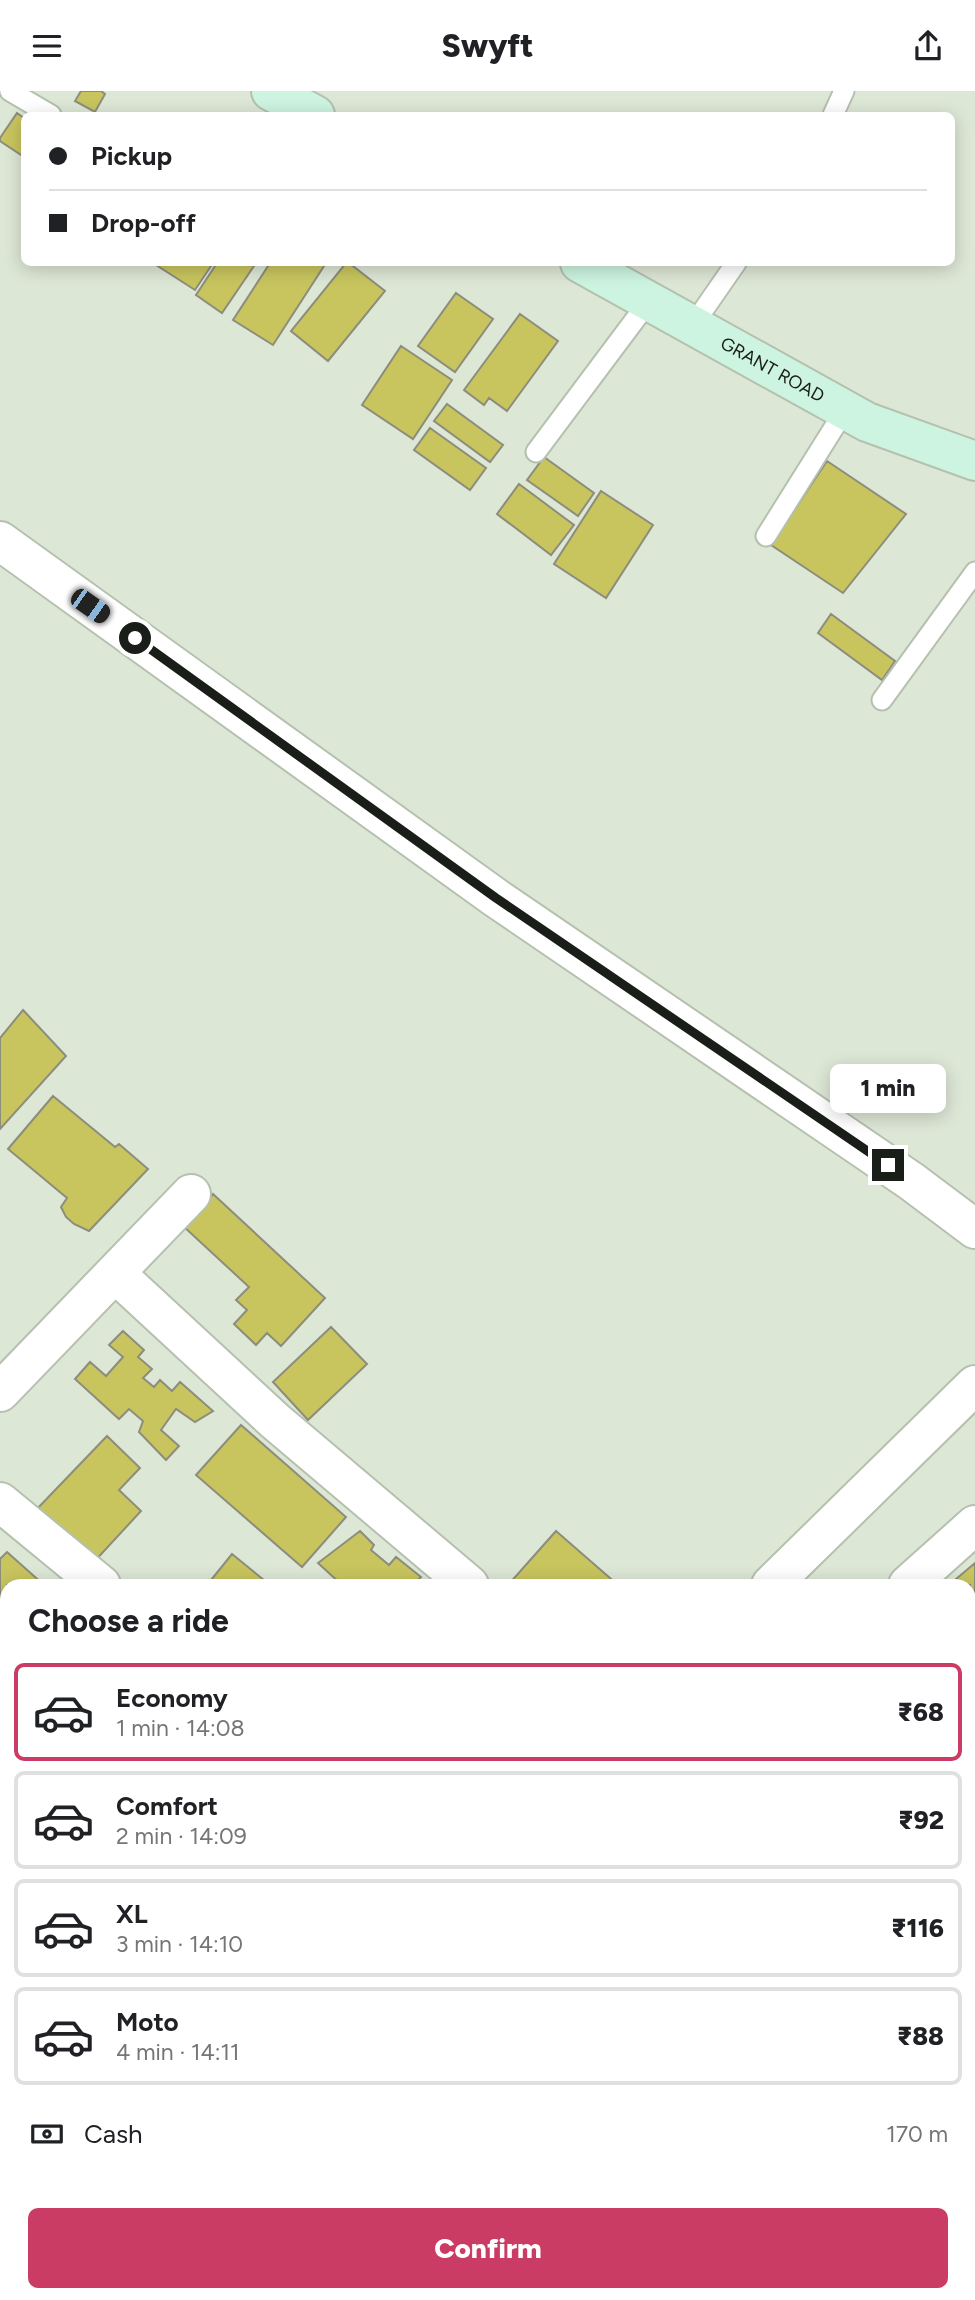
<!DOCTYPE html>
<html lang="en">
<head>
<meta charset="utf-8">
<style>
	:root { --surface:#fff; --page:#f2f2f2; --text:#202124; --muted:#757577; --line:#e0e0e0; --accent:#cb3c65 }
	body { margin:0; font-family:Figtree,sans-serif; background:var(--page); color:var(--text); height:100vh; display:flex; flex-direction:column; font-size:26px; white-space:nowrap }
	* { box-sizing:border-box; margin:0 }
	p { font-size:23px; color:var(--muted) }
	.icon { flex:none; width:38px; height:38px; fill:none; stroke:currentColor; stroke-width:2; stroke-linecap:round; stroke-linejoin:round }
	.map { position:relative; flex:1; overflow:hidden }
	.panel { position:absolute; left:0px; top:1488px; width:976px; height:723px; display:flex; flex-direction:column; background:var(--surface); border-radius:21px 21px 0 0; box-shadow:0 4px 18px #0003 }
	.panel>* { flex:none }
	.banner { position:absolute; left:21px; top:21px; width:934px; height:154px; border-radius:10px; box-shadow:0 4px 18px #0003; display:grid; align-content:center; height:154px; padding:0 28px; background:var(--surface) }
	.end { position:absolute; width:32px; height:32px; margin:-16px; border:9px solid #1a1e18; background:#fff; box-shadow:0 0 0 4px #fff }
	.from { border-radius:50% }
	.bubble { position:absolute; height:49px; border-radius:10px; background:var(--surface); box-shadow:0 4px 18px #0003; font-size:23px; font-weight:800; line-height:49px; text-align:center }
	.car { position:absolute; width:21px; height:42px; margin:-21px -10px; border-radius:9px; box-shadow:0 0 5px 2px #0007; background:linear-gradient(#222 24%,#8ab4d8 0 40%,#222 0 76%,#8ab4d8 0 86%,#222 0) }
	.banner b { display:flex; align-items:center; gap:24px; height:66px; font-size:26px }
	.banner b+b { border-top:2px solid var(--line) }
	.banner i { width:18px; height:18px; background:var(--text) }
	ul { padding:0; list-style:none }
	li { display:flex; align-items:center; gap:21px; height:98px; margin:0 14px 10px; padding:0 14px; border:4px solid var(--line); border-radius:10px }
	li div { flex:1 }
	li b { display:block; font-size:26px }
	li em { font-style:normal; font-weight:800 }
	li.current { border-color:var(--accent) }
	li>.icon { width:63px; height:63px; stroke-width:1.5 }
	h2 { padding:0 28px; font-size:32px; line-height:84px }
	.pay { display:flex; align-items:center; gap:18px; height:77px; padding:0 28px; font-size:26px }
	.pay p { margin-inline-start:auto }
	.cta { display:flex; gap:14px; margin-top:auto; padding:14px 28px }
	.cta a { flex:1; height:80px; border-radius:10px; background:var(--accent); color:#fff; font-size:28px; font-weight:800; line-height:80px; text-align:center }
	header { display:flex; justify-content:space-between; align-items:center; height:91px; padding:0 28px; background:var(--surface); font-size:32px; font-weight:800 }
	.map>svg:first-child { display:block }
	.building { fill:#c8c55f; stroke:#8d8d7c; stroke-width:2 }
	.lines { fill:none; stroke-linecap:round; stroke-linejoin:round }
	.lane-casing { stroke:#b6c0af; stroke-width:23 }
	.street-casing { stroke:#b6c0af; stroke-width:42 }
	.secondary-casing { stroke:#b6c0af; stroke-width:42 }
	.lane { stroke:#fff; stroke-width:19 }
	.street { stroke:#fff; stroke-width:38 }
	.secondary { stroke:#ccf4e0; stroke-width:38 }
	.route { stroke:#1a1e18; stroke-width:9 }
	.labels { text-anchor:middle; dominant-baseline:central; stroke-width:5; stroke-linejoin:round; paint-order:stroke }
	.street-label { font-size:18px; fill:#1a1e18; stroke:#eaf4e3 }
</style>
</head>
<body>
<header><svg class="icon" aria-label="menu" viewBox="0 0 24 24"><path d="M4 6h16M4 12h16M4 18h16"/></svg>Swyft<svg class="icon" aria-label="share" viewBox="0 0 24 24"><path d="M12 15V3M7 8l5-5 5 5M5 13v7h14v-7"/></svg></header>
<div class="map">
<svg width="975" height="2209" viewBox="0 0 975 2209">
	<rect width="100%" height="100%" fill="#dde7d6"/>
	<!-- building -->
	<path class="building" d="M81,0H101L105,3L95,21L75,10Z
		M17,22L24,27V66L0,50V47Z
		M153,172H213L195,199Z
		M217,172H256L222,222L196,204Z
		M270,172H319L324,175L273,254L233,229Z
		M346,172H349L385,200L328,270L291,240Z
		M456,202L493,228L455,281L418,255Z
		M520,223L558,250L507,320L489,307L484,314L464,299Z
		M401,255L452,289L413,348L362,314Z
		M447,313L503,354L490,371L434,330Z
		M430,337L486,377L470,399L414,359Z
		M544,366L594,402L578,425L527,389Z
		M827,370L906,423L843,502L771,454Z
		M519,393L574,434L551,464L497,423Z
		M601,400L653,434L606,507L554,473Z
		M831,523L895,570L882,589L818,542Z
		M23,919L66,965L0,1038V947Z
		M53,1005L115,1056L119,1053L148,1078L89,1140L74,1133L66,1126L61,1116L67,1107L8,1058Z
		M213,1103L325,1207L281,1255L267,1242L256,1254L234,1233L247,1219L236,1209L249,1196L183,1135Z
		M331,1236L367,1273L308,1329L273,1291Z
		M123,1240L144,1259L138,1266L152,1278L143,1287L154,1296L160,1289L172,1300L180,1291L213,1320L195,1331L176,1318L161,1339L179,1355L166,1369L139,1341L143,1330L129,1318L119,1328L75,1288L90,1271L106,1285L123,1266L109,1254Z
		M241,1334L346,1426L302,1476L196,1384Z
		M107,1345L140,1377L119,1399L141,1420L92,1473L35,1420Z
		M360,1440L374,1454L371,1459L389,1474L396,1466L421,1486L418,1489L424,1494H342L318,1472Z
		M556,1440L618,1494H508Z
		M7,1461L44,1494H7V1526L0,1520V1468Z
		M232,1463L270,1494H207Z
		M975,1472V1527L970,1521V1494H949Z
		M0,1872L7,1878V1889L0,1896Z
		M7,1959V1984L0,1977V1966Z
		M0,2005L7,2011V2046L0,2039Z
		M0,2045L7,2052V2069L0,2076Z
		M975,2067V2104L970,2097V2071Z
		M0,2179L7,2186V2203H23L29,2209H0Z
		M45,2203H120L125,2209H50Z
		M137,2203H223L217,2209H143Z
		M279,2203H328L333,2209H273Z
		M338,2203H411L415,2209H343Z
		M581,2203H738L743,2209H574Z"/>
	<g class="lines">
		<defs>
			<path id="lane" d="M10,0L51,24
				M833,24L844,0
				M693,234L736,172
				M536,361L649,210
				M766,445L845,319
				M882,609L975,481
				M0,1827L7,1834
				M970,1938L975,1944
				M970,2058L975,2050
				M970,2133L975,2139"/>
			<path id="street" d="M0,450L496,807L911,1090L975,1138
				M115,1182L275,1330L469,1494
				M0,1301L191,1103
				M0,1411L101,1494
				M771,1494L975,1294
				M908,1494L975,1434
				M0,1630L7,1623
				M970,1761L975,1757
				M0,1939L7,1931
				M950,2203L957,2209
				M243,2209L250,2203
				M454,2209L461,2203"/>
			<g id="secondary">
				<path d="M271,0L315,24"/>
				<path id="s1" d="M580,172L867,331L975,370"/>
			</g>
		</defs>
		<!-- lane casing -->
		<use href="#lane" class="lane-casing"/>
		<!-- street casing -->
		<use href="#street" class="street-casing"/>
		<!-- secondary casing -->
		<use href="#secondary" class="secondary-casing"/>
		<!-- lane -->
		<use href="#lane" class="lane"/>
		<!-- street -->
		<use href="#street" class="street"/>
		<!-- secondary -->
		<use href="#secondary" class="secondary"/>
	</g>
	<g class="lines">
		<!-- route -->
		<path class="route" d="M135,547L496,807L888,1074"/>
	</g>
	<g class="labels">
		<!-- street labels -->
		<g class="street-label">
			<text stroke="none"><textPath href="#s1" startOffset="220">GRANT ROAD</textPath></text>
		</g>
	</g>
</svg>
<i class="end from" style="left:135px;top:547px"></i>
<i class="end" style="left:888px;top:1074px"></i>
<div class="bubble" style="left:830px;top:973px;width:116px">1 min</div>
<i class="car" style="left:90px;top:515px;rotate:125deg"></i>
<div class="banner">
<b><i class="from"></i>Pickup</b>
<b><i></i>Drop-off</b>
</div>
<section class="panel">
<h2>Choose a ride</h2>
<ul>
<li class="current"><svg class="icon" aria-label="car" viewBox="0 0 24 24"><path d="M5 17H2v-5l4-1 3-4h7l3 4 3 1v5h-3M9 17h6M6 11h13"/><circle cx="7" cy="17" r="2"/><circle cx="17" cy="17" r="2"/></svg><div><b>Economy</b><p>1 min · 14:08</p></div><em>₹68</em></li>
<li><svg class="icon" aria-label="car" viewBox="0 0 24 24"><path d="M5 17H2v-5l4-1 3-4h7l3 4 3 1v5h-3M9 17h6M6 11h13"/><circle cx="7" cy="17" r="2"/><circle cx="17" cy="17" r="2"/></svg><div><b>Comfort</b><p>2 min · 14:09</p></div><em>₹92</em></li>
<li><svg class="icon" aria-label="car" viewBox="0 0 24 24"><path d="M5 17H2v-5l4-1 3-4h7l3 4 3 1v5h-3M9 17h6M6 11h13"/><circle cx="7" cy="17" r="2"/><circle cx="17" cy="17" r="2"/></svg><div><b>XL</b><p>3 min · 14:10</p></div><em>₹116</em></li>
<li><svg class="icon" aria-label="car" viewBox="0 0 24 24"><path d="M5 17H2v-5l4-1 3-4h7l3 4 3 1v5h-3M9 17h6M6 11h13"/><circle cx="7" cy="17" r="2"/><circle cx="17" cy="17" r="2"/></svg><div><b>Moto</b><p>4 min · 14:11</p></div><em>₹88</em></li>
</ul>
<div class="pay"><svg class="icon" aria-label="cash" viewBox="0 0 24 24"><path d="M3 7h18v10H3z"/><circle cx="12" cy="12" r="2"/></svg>Cash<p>170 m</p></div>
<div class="cta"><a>Confirm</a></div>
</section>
</div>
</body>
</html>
